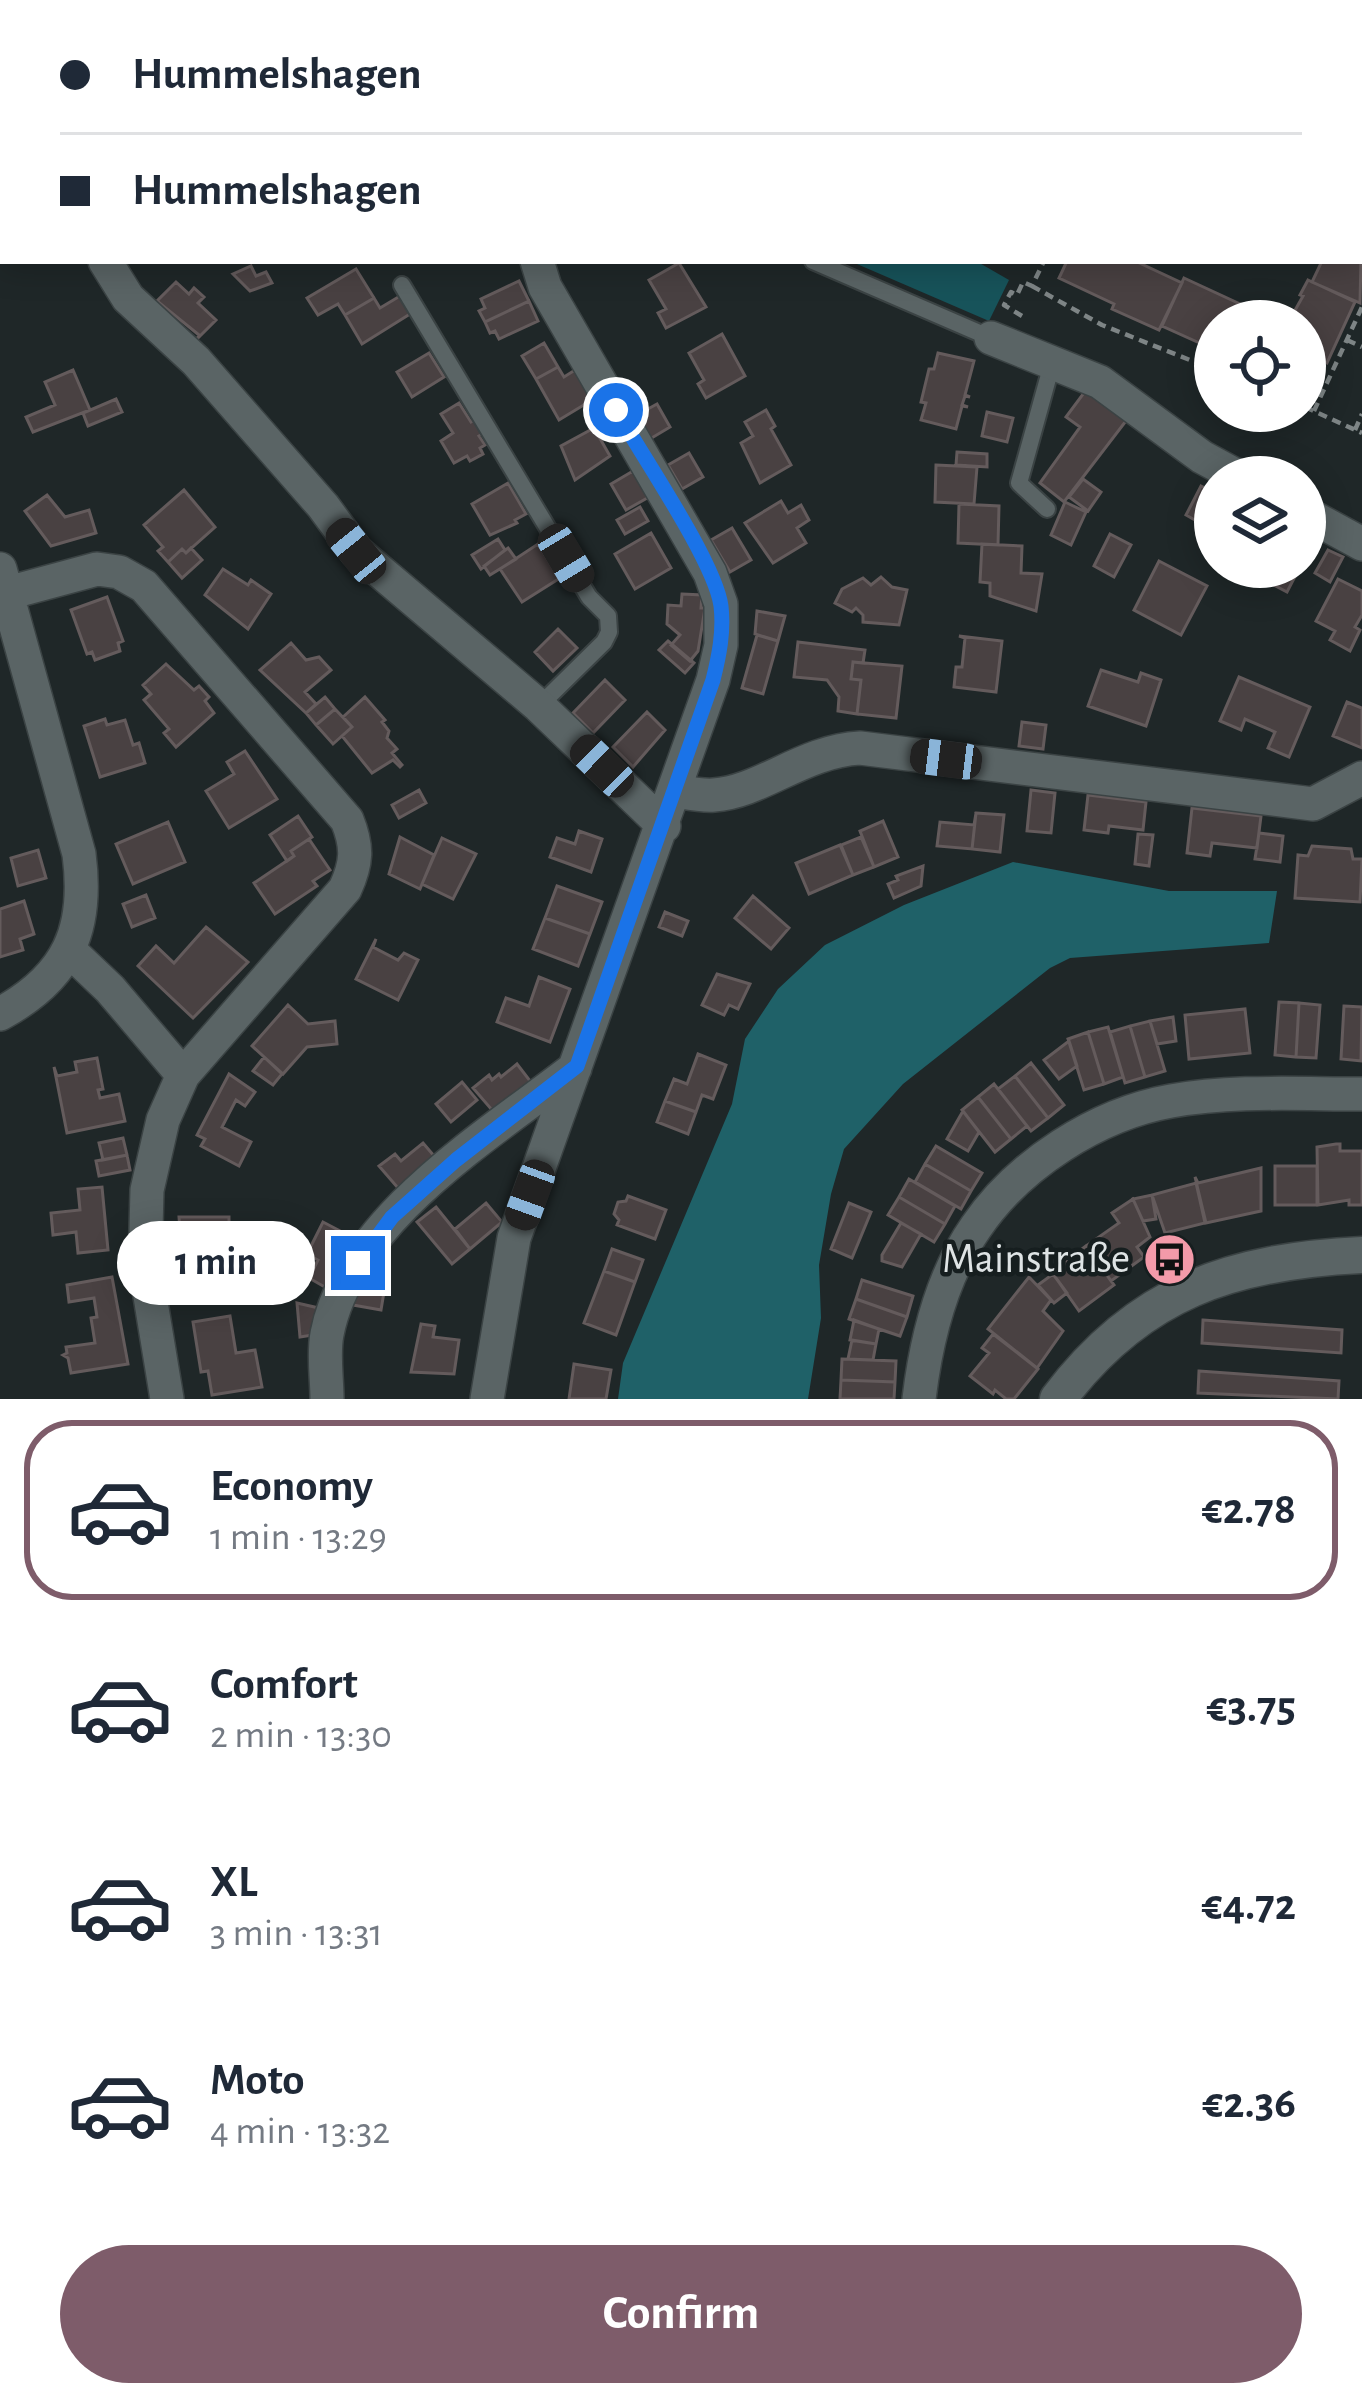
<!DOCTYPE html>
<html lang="en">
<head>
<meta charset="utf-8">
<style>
	:root { --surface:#fff; --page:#f2f2f3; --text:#1f2937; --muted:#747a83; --line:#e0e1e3; --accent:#7e5c6a }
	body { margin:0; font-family:"Alegreya Sans",sans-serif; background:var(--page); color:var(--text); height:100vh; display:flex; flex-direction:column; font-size:45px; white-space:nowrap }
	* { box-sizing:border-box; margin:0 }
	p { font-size:39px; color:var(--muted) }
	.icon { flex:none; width:66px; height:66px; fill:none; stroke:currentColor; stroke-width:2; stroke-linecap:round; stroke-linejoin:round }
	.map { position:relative; height:1399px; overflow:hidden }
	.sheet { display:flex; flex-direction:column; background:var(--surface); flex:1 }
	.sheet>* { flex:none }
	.guide { position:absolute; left:0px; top:0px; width:1362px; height:264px; box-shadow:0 6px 30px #0003; display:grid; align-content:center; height:264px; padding:0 60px; background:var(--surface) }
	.tools { position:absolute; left:1194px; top:300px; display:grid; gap:24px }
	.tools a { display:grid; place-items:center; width:132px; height:132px; border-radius:50%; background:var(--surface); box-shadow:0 6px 30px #0003; font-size:60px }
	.end { position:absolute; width:54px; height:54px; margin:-27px; border:15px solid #1a73e8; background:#fff; box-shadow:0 0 0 6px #fff }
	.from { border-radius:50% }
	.bubble { position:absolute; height:84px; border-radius:42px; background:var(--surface); box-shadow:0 6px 30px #0003; font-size:39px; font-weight:700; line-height:84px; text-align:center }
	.car { position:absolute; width:36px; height:72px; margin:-36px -18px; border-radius:15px; box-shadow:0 0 9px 3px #0007; background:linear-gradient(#222 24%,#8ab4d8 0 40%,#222 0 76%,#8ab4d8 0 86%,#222 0) }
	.guide b { display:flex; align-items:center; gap:42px; height:114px; font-size:45px }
	.guide b+b { border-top:3px solid var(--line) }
	.guide i { width:30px; height:30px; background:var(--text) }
	ul { padding:21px 0 0; list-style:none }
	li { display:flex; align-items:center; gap:36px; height:180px; margin:0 24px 18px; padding:0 36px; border:6px solid transparent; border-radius:48px }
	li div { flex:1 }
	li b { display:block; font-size:45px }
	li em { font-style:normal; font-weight:700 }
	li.active { border-color:var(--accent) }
	li>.icon { width:108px; height:108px; stroke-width:1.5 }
	.action { display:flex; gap:24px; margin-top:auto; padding:24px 60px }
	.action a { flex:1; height:138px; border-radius:72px; background:var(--accent); color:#fff; font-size:48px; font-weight:700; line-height:138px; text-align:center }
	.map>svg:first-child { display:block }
	.green { fill:#17535a }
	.forest { fill:#1f6168 }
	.building { fill:#494142; stroke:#645b5c; stroke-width:3 }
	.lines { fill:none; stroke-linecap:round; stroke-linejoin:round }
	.lane-casing { stroke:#3b4344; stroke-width:20 }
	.street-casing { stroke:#3b4344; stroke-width:36 }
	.secondary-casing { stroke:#3b4344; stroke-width:39 }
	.path { stroke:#7e8586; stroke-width:4.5; stroke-dasharray:9 6; stroke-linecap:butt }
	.lane { stroke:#5a6465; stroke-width:16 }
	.street { stroke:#5a6465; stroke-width:33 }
	.secondary { stroke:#5a6465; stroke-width:36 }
	.route { stroke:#1a73e8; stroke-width:15 }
	.labels { text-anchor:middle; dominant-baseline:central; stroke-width:9; stroke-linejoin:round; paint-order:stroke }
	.poi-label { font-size:42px; fill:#dee3e4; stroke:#161e1f; text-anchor:end }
</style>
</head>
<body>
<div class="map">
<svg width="1362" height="1399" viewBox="0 0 1362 1399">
	<rect width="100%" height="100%" fill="#1f2728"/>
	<!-- green -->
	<path class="green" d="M850,261H976L1009,280L989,321Z"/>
	<!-- forest -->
	<path class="forest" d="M1013,862L1169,891H1277L1269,943L1070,958L1050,968L903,1084L844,1149L831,1194L819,1265L821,1318L808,1399H618L623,1363L732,1104L745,1039L778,989L825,945L904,905Z"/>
	<!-- building -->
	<path class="building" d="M1359,213L1362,214L1360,303L1312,282L1322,261H1359Z
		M1067,261H1135L1182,283L1159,330L1112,309L1114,304L1059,278Z
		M679,263L706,307L666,328L658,313L666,309L649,280Z
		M251,266L256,276L266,272L272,283L250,291L233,274Z
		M356,269L374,298L345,315L338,304L318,315L307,298Z
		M1184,278L1240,304L1238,309L1265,321H1215V350L1162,326Z
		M1308,280L1355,302L1327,363L1305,352V321H1289L1303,296L1300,295Z
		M519,281L529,301L485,322L479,311L485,308L481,299Z
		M176,282L189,294L194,288L204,297L198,303L216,320L197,339L199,335L157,301Z
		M400,296L410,314L362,344L345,315L374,298L380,308Z
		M529,301L538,321L499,339L495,331L490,333L485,322Z
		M722,334L745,376L706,398L698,384L704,380L689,353Z
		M544,343L558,367L536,379L522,356Z
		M429,353L444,377L412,397L397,372Z
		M938,353L974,361L965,395L970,397L965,396L962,405L968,407L962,406L956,429L921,420L926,403L921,402L929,369H934Z
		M558,367L564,377L575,370L592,400L559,420L536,379Z
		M73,370L90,410L33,432L26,417L55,405L45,382Z
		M1089,386L1129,417L1064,502L1040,483L1080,427L1066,417Z
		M116,399L122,412L88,426L83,413Z
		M459,403L471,422L476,419L484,433L479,436L485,445L480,448L483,454L470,461L467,456L454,463L441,441L453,433L441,414Z
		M657,404L670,427L650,439L637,415Z
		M766,410L775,426L771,429L791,465L760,483L741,443L753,436L745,422Z
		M987,412L1013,418L1007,442L982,436Z
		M594,428L610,456L575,480L561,446Z
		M957,452L987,454V467L956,465Z
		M689,453L703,477L682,489L668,465Z
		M936,465L977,467L974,504L935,502Z
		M633,471L649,497L626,510L611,484Z
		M1083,479L1101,492L1088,511L1069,497Z
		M508,483L526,514L515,520L517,523L490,535L472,504Z
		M1201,486L1215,493L1214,531L1186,515Z
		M184,490L215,527L186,553L182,549L168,562L158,551L163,547L144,525Z
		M47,495L65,517L89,510L96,533L51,546L25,511Z
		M781,501L788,513L801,505L809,520L797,528L806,543L773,563L745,523Z
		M1065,502L1086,512L1071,545L1051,535Z
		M959,504L999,506L998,545L958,543Z
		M640,507L648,521L625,534L617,520Z
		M732,528L751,560L730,572L711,540Z
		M651,533L671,568L635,589L615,554Z
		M1110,534L1131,545L1114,577L1094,566Z
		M498,539L505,550L481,569L472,555Z
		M538,544L560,578L522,602L500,569Z
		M982,544L1022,546L1021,573L1042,574L1036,611L990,596V583L980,582Z
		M191,548L202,560L182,578L168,562L182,549L186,553Z
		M508,548L516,559L490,575L484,566Z
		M1328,550L1343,557L1330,582L1315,573Z
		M1159,561L1207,586L1181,635L1134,610Z
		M1258,567H1300L1287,592L1255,575Z
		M223,569L248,585L251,580L271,594L248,629L205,595Z
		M881,577L892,587L907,590L899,625L863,622V615L856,608L852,612L835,603L842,589L863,578L871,585Z
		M1338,579L1362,591V615L1355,627L1360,630L1350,651L1330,640L1335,631L1316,621Z
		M682,594L702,595L701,608H705L698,651L690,661L671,645L680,635L667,624L668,605L681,606Z
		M107,597L123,641L118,643L120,651L95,660L92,652L87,654L71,610Z
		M757,611L785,616L778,641L755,634Z
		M558,629L577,648L553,671L535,652Z
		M757,635L778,641L763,694L742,688Z
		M959,636L1002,641L996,692L954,687L956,667H962L965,638Z
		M668,641L694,663L685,673L659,650Z
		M798,642L865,650L863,663L853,662L851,679L861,680L857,714L838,711L839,697L827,680L794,677Z
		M291,643L306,660L319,657L331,670L305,692L316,704L306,713L260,670Z
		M853,662L902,666L896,718L857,714L861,680L851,679Z
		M166,664L194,690L199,686L209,697L205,701L214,713L176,747L164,733L169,729L144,700L151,694L143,685Z
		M1101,670L1138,682L1141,673L1161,680L1146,726L1088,706Z
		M1239,677L1310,707L1289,757L1268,748L1275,732L1245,719L1241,730L1220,721Z
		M605,680L625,700L593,733L573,713Z
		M325,697L335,709L316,725L306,713Z
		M365,697L385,720L382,722L389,731L387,738L397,749L392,753L402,765L400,767L393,760L372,773L342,736L352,727L343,717Z
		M1347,702L1362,708V748L1333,736Z
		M335,709L352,727L333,744L316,725Z
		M647,712L665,730L633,767L613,747Z
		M105,719L107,725L125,720L133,745L139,743L145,763L100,777L84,726Z
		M1022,722L1046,725L1043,749L1019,746Z
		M245,751L277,799L229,828L206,791L234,774L227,762Z
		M419,790L426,803L399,818L392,805Z
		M1031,790L1055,793L1051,833L1027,831Z
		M1088,795L1146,802L1143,830L1109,826L1108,833L1084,830Z
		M1192,808L1261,816L1257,848L1212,843L1210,856L1187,853Z
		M976,813L972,849L937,846L940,822L974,825Z
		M976,813L1004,815L1000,852L972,849Z
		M298,816L312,837L291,851L294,856L287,861L270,835Z
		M883,821L898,857L874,867L860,831Z
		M168,822L185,862L133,884L116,844Z
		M579,831L602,839L591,872L550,857L557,838L575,844Z
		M1259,833L1283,836L1280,862L1255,859Z
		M1138,834L1153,835L1149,866L1135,864Z
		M400,837L434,855L420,889L389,874Z
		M861,837L874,867L853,875L841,845Z
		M442,838L476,854L453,899L422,884Z
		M309,839L330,870L313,881L317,886L275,914L254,883L294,856L291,851Z
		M840,845L853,875L809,894L796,863Z
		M1312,846L1351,849L1353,859H1362L1360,902L1295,898L1298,855L1308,856Z
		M38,850L46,878L18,886L11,858Z
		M923,866L921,886L894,898L888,884L898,880L896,876Z
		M557,886L602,902L590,934L545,918Z
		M146,895L155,918L132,927L123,904Z
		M753,896L789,928L771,949L735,918Z
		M24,901L34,934L20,939L23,950L0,957V909Z
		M665,912L688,921L682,936L659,927Z
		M545,918L590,934L578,966L533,949Z
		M206,927L248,962L193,1018L138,966L156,946L174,963Z
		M376,939L373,947L398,960L404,953L418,960L398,1000L356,979Z
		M717,974L750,984L738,1009L729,1005L724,1015L702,1005Z
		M539,977L570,989L550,1042L497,1022L506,998L529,1006Z
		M1279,1002L1299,1003L1296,1057L1275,1055Z
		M1299,1003L1320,1005L1316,1058L1296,1057Z
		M288,1005L308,1024L335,1021L337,1044L307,1047L283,1074L252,1046Z
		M1344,1006L1362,1007L1361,1061L1341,1059Z
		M1245,1009L1250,1053L1189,1059L1185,1015Z
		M1173,1017L1176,1041L1157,1044L1150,1021Z
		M1150,1021L1165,1071L1145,1077L1130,1026Z
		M1130,1026L1145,1077L1125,1083L1110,1032Z
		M1108,1027L1123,1077L1104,1084L1088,1032Z
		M1088,1032L1104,1084L1084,1090L1068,1039Z
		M1069,1041L1077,1066L1059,1079L1044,1060Z
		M698,1054L726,1065L713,1099L702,1095L696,1112L665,1101L674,1079L687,1084Z
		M264,1057L282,1074L273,1085L253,1071Z
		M97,1058L103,1089L98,1090L100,1098L119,1094L125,1121L67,1133L54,1067L57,1076L77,1072L75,1062Z
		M1031,1063L1064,1105L1048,1118L1015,1076Z
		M517,1064L534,1086L498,1117L473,1088L489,1075L492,1080L499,1074L501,1077Z
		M229,1074L255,1092L245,1106L236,1100L222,1127L251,1142L239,1166L201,1146L205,1139L197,1135Z
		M1015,1076L1048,1118L1031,1131L998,1089Z
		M462,1082L477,1100L451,1122L436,1104Z
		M994,1084L1027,1126L1011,1139L978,1097Z
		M978,1097L1011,1139L995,1152L962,1110Z
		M665,1101L696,1112L688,1134L657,1122Z
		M963,1111L979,1132L968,1151L947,1139Z
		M123,1138L127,1155L103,1160L99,1143Z
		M423,1143L441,1164L404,1195L379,1166L395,1154L401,1161Z
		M1336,1144H1340V1151H1362V1205H1349V1200L1318,1205L1317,1147Z
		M936,1146L982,1173L971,1191L925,1164Z
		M127,1155L130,1170L99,1176L96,1161Z
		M925,1164L971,1191L961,1209L915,1182Z
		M1275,1166H1317V1205H1275Z
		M1261,1168V1211L1206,1223L1195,1177L1198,1183Z
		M909,1179L955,1206L945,1224L899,1197Z
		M1196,1183L1205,1223L1165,1233L1152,1195Z
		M102,1187L108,1250L78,1253L76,1232L53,1235L51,1213L80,1210L78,1189Z
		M1152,1195L1156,1219L1143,1221L1133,1199Z
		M628,1196L666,1210L655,1239L617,1225L619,1220L614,1214L618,1202L626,1201Z
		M899,1197L945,1224L934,1242L888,1215Z
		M1133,1199L1150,1237L1137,1247L1144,1257L1111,1281L1086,1246L1119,1223L1112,1213Z
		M486,1203L502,1222L470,1249L455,1229Z
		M849,1203L871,1212L852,1258L831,1249Z
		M436,1207L470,1249L452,1264L417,1222Z
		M179,1217H229V1244H213V1283H184Z
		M323,1222L346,1234L336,1252L347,1259L330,1290L309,1278L318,1260L307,1254Z
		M901,1223L921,1234L902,1267L882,1261V1255Z
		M1086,1246L1114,1285L1079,1311L1051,1271L1055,1275L1067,1266L1065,1262Z
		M612,1249L643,1260L635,1282L604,1271Z
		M604,1271L635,1282L616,1335L584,1323Z
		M1053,1274L1067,1293L1054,1303L1038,1285Z
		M112,1277L128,1364L71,1373L68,1358L63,1355L67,1353L66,1347L95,1343L91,1318L97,1317L94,1298L69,1302L67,1285Z
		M1029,1277L1051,1300L1043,1311L1063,1331L1037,1368L988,1329Z
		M862,1280L913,1296L907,1317L856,1299Z
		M357,1287L384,1292L381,1310L353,1305Z
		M856,1299L907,1317L900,1336L849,1319Z
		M297,1303L323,1309L319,1334L300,1337Z
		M230,1316L236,1353L255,1350L262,1387L212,1395L208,1371L201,1372L193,1322Z
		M854,1320L879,1329L876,1344L850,1340Z
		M1203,1320L1342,1330L1341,1353L1202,1343Z
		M421,1324L435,1326L433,1337L459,1340L454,1374L411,1372Z
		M993,1334L1038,1369L1014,1399H1006L995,1390L993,1394L970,1376L989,1353L982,1348Z
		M852,1340L876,1344L873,1360L848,1359Z
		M842,1359L896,1361L895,1382L841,1380Z
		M574,1364L611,1370L606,1399H569Z
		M1199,1371L1339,1381L1338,1399L1198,1393Z
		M841,1380L895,1382L894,1399H840Z"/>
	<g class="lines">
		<defs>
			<path id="lane" d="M813,261L991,338
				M402,285L589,597L608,616L609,632L604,642L539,706
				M1047,509L1019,483L1052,364"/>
			<path id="street" d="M46,0V3
				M368,0L370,3
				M105,261L128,298L196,361L323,506L356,551L539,706L664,826
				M991,338L1100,382L1202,457L1239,477
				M1305,513L1362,544
				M0,569L79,854C89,930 68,977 0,1014
				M8,593L97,569L119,572L144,586L347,820C358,847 357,863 345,889L183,1075L163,1120L147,1190L145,1266L167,1399
				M676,791C688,793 702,796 714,795C761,792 803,751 860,748L1313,804L1362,778
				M69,950L110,989L183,1075
				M327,1399C327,1378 323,1354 327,1334C349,1219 489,1135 575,1068
				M487,1399L514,1238L713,680L721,645V604L710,573L545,287L537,261
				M919,1399C926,1340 941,1277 976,1227C1018,1165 1097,1114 1171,1101C1233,1090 1298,1094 1362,1094"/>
			<path id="secondary" d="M1058,1399C1139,1291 1233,1261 1362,1255"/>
		</defs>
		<!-- lane casing -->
		<use href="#lane" class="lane-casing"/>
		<!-- street casing -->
		<use href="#street" class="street-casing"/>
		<!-- secondary casing -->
		<use href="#secondary" class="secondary-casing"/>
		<!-- path -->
		<path class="path" d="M620,3L622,0
			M807,3L808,0
			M864,3L870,0
			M1148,3L1149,0
			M1032,286L1102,325L1215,370
			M1022,316L1004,305L1011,292L1017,295L1023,282L1032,286L1044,261
			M1347,340L1362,347
			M1305,407L1362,433
			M1314,411L1362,307
			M1355,430L1362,414"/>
		<!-- lane -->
		<use href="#lane" class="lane"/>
		<!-- street -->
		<use href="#street" class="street"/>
		<!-- secondary -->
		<use href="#secondary" class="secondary"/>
	</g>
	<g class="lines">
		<!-- route -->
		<path class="route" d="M358,1263L392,1217L456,1160L577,1066L713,680C719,656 724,632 721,606C715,562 641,454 616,410"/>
	</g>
	<!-- icons -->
	<defs>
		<symbol id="bus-disc" viewBox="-11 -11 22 22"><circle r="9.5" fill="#f39aa9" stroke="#161e1f"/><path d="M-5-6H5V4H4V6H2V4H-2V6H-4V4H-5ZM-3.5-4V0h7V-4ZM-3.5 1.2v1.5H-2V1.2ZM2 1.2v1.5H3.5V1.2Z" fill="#111"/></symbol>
	</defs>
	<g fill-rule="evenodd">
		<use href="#bus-disc" x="1140" y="1230" width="59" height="59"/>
	</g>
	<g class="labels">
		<!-- poi labels -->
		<g class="poi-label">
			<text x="1130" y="1259">Mainstraße</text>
		</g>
	</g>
</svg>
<div class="tools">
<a><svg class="icon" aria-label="locate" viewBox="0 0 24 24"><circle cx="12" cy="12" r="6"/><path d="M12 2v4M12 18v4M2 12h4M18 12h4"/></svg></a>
<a><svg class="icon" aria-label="layers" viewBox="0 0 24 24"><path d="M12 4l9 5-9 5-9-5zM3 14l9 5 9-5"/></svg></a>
</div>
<i class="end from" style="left:616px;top:410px"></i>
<i class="end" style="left:358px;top:1263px"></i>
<div class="bubble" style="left:117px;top:1221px;width:198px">1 min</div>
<i class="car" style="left:356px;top:551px;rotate:321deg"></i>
<i class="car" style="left:566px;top:558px;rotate:149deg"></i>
<i class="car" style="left:946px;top:759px;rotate:277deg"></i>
<i class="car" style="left:602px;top:766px;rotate:314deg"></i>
<i class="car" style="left:530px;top:1195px;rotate:200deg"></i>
<div class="guide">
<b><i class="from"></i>Hummelshagen</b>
<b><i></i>Hummelshagen</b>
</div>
</div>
<section class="sheet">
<ul>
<li class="active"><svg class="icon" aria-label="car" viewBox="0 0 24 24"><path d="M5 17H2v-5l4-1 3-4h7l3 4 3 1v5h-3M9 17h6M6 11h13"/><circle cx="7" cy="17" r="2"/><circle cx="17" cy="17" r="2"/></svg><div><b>Economy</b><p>1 min · 13:29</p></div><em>€2.78</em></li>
<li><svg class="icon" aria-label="car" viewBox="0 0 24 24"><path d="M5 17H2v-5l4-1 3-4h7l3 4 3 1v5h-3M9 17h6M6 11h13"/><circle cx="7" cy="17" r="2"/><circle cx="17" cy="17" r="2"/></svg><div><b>Comfort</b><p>2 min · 13:30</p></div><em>€3.75</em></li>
<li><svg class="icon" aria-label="car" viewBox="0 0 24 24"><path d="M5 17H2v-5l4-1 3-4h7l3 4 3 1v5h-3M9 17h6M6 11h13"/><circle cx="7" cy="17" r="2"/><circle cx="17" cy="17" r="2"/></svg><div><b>XL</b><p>3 min · 13:31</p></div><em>€4.72</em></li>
<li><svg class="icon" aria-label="car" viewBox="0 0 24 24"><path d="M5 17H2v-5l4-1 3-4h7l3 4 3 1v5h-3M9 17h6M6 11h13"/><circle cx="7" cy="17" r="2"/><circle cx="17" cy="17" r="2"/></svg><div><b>Moto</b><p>4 min · 13:32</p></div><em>€2.36</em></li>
</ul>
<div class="action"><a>Confirm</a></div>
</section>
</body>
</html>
